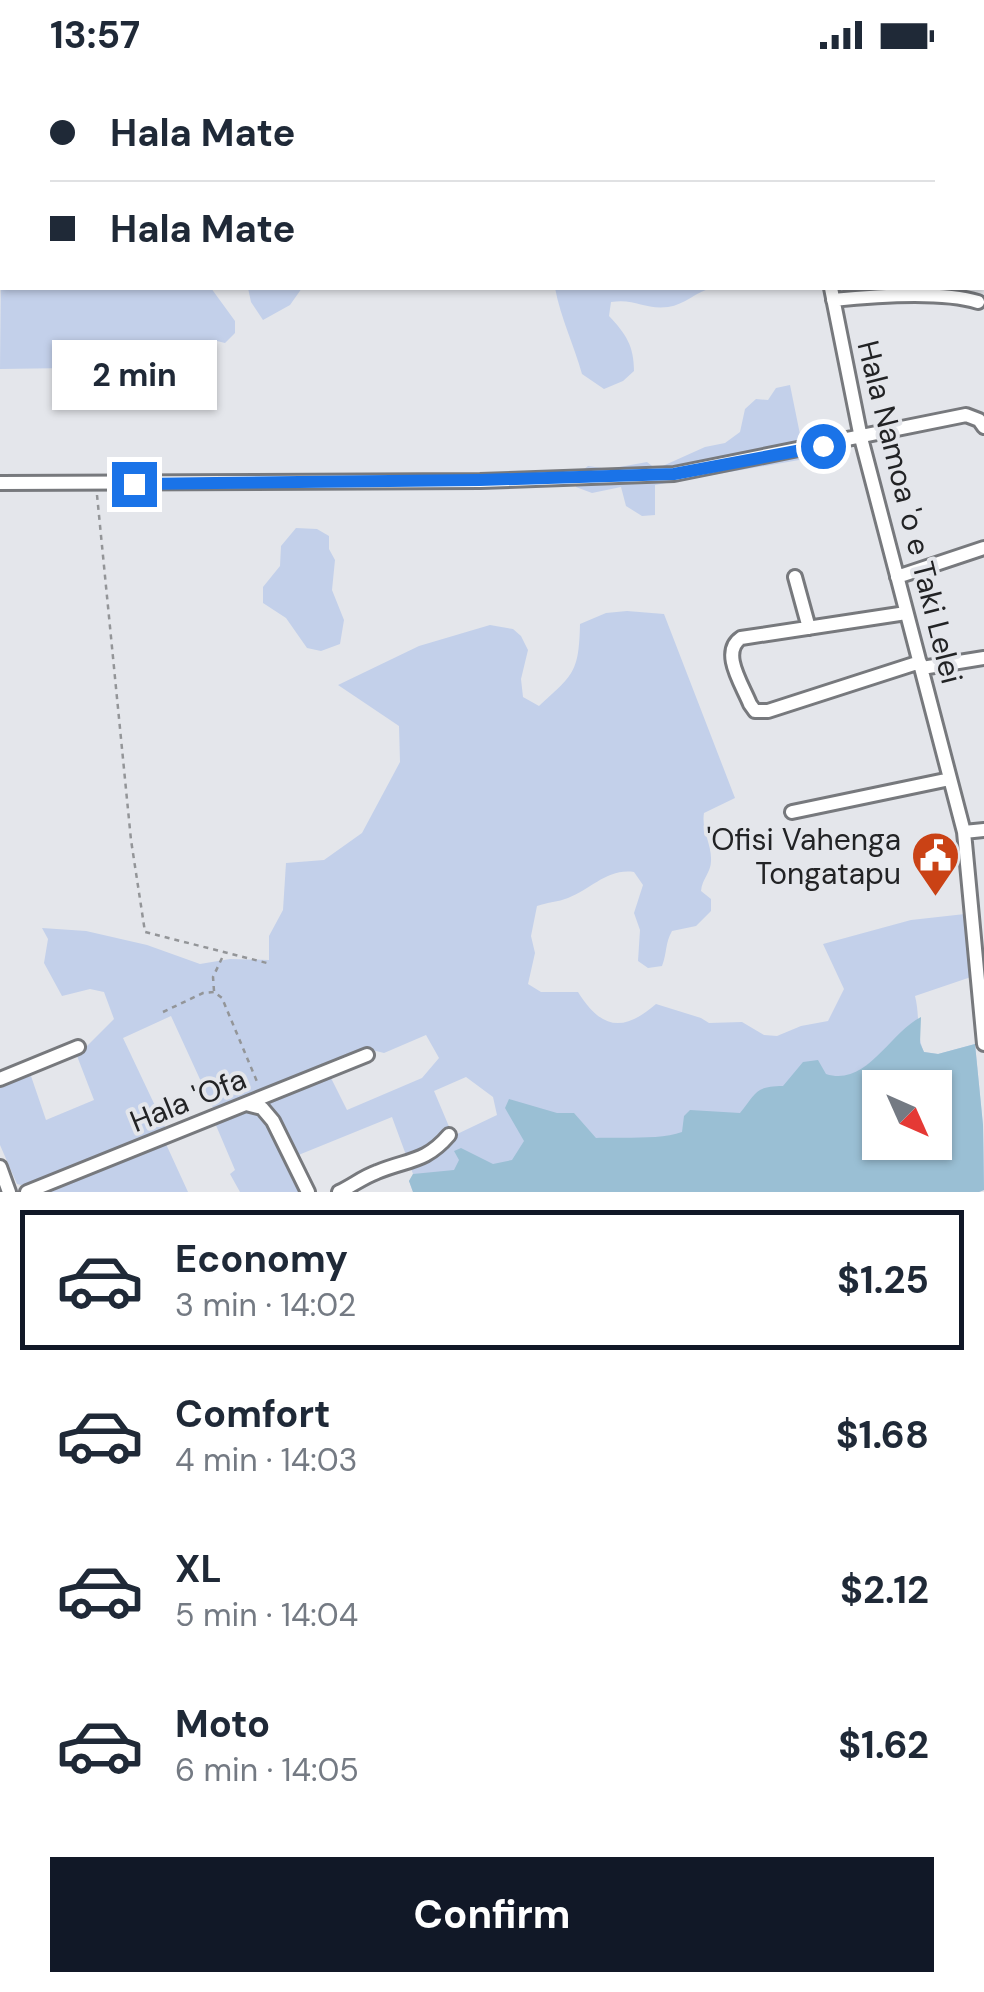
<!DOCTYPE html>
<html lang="en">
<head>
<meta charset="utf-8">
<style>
	:root { --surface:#fff; --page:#f2f2f3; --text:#1f2937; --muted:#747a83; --line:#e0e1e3; --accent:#111827 }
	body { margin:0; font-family:"DM Sans",sans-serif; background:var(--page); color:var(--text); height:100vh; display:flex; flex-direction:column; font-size:38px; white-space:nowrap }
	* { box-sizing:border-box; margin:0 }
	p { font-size:32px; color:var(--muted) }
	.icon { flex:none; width:55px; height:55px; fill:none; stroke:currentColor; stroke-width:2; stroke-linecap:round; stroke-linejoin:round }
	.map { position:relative; height:1122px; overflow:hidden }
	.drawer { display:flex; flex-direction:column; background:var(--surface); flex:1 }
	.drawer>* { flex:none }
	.banner { position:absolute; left:0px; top:0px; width:985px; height:220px; box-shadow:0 2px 8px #0004; display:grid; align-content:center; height:220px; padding:0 50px; background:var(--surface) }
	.needle { width:65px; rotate:135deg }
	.tools { position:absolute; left:862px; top:1000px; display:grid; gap:20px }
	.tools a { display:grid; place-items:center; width:90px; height:90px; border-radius:0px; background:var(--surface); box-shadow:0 2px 8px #0004; font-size:50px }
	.end { position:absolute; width:45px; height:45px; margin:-22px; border:12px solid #1a73e8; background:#fff; box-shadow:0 0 0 5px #fff }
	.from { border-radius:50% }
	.bubble { position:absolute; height:70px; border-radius:0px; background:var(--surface); box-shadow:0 2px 8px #0004; font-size:32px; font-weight:700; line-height:70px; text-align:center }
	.banner b { display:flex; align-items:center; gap:35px; height:95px; font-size:38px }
	.banner b+b { border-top:2px solid var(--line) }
	.banner i { width:25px; height:25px; background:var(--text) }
	ul { padding:18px 0 0; list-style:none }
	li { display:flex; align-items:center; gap:30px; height:140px; margin:0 20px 15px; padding:0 30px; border:5px solid transparent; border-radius:0px }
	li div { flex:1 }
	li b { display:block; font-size:38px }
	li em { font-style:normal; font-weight:700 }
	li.on { border-color:var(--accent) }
	li>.icon { width:90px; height:90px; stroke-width:1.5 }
	.primary-button { display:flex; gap:20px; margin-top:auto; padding:20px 50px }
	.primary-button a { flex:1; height:115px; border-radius:0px; background:var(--accent); color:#fff; font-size:40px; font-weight:700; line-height:115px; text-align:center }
	.status { display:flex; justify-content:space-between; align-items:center; height:70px; padding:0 50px; background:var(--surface); direction:ltr }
	.status svg { height:28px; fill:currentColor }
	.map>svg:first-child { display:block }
	.green { fill:#c3d0ea; fill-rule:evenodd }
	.water { fill:#9abfd4; fill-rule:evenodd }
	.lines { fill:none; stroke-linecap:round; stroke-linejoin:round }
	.minor-casing { stroke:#77797d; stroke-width:18 }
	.path { stroke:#939598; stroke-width:2.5; stroke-dasharray:5 5; stroke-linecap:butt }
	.minor { stroke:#fff; stroke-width:12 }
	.route { stroke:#1a73e8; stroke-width:12 }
	.labels { text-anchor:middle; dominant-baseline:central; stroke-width:8; stroke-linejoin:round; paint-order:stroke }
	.street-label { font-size:30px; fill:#222325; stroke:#e4e6eb }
	.poi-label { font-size:30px; fill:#222325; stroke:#e4e6eb; text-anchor:end }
</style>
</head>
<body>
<div class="status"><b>13:57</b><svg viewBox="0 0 49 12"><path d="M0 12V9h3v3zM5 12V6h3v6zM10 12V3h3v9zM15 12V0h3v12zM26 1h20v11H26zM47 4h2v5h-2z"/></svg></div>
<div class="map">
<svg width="984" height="1122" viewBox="0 0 984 1122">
	<rect width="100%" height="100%" fill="#e4e6eb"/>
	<!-- green -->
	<path class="green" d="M2,98V218H211L235,251V263L225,273L213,270L186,285L164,280L69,298L0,299Z
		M248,218H302L290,235L263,250L251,232Z
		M555,218H713C696,221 685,235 668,237C645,240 635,228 611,232L609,246C626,264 634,276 634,301L623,311L604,319L582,304C574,275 561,249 555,218Z
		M790,315L805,389L655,415V445L642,446L626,436L621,417L592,423L576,417L575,406L588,396L609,399L647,392L656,399L705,377L725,373L740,362L745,339L756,329L768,330L776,318Z
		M296,458L317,459L329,466V479L335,490L332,520L344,550L340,574L321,581L307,578L286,548L263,533V517L280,496L281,476Z
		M627,541L664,544L735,728L704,743C701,760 712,774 711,791C711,802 702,809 701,821L711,829V841L696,856L672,861C665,873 667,883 662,896L648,898L638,891L640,860L634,843L643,815L634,802C608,798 591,819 568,828C558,832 548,832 537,836L531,866L535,883L528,914L541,922H578C601,959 623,963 656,934L701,948L709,953L742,952L764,965L777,966L801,956L828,951L844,919L823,874L911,850L965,844L971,907L915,926C920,945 916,965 924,982L938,984L975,974L983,1055L984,1120L979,1122L958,1007L880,1018L881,1122H413L409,1111L413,1104L392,1047L296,1086L291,1069L266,1031L330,1006L347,1040L422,1008L439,988L426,965L384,983L368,979L215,1042L171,946L123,968L167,1061L25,1116L17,1114L0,1075V1016L31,1006L46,1050L94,1030L77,986L114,949L104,922L90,919L62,926L44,893L48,869L42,858L86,861L147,875L200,894L230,889L269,890V866L283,840L286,793L324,790L362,763L400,692L399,656L338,615L419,576L490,555L513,559L521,566L528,580L521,609L523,627L539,636C573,605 579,603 580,554L606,543ZM466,1007L493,1027L497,1045L453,1066L434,1021Z
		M248,1039C277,1049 290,1096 303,1122H240L230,1104L235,1100L215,1053Z
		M166,1074L188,1122H41Z"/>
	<!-- water -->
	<path class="water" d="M921,947L920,973L924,982L938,984L975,974L983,1055L984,1120L979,1122H413L409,1111L413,1104L454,1100L459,1090L454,1081L461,1078L493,1094L512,1090L524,1071L505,1038L509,1029L557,1043H574L596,1068C620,1067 660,1070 682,1062L684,1046L690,1040L740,1043C756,1024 754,1016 783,1016L803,992L818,990L826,1004C867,1017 889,963 921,947ZM880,1018H935V1072H880Z"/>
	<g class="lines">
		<defs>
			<path id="minor" d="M787,0L788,2
				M653,2L661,0
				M880,2L900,0
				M831,218L861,368L964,762L984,974
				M833,230C872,226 942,221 978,232
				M0,413L480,411L674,404L966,345L979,350L984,357
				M795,507L809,558
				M897,507L984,478
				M906,543L741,568C720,582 742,614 750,634L755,641H768L920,592
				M922,598L984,588
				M792,742L950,709
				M964,762L984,760
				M0,1009L78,977
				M246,1034L262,1038L273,1051L308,1122
				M0,1097L9,1122
				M27,1122L367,985
				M339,1122C352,1116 363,1107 377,1102C408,1089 425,1093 449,1065"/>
		</defs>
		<!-- minor casing -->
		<use href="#minor" class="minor-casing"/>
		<!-- path -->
		<path class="path" d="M348,0L349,2
			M97,425L131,770L145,862L267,893
			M214,921L213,907L223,886
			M163,942L203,923L214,922L222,928L258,1014"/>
		<!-- minor -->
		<use href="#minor" class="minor"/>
	</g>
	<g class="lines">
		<!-- route -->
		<path class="route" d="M134,414L480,410L674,404L823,376"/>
	</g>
	<!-- icons -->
	<defs>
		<symbol id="civic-pin" viewBox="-11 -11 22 30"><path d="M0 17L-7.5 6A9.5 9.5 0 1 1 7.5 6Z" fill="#ca4215" stroke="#e4e6eb"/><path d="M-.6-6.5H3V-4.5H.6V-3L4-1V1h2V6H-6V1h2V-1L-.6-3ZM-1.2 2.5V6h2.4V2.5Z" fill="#fff"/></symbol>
	</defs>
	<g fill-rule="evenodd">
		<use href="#civic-pin" x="908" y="758" width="55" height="75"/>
	</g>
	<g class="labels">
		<!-- street labels -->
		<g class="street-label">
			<text transform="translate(910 442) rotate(76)">Hala Namoa 'o e Taki Lelei</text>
			<text transform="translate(188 1030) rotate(-22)">Hala 'Ofa</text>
		</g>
		<!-- poi labels -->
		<g class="poi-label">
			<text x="901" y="769">'Ofisi Vahenga<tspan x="901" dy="34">Tongatapu</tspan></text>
		</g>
	</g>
</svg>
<div class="tools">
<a><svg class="needle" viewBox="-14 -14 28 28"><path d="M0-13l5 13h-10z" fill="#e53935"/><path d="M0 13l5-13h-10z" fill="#747a83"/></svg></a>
</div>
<i class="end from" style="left:823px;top:376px"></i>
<i class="end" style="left:134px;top:414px"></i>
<div class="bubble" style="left:52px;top:270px;width:165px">2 min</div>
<div class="banner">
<b><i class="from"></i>Hala Mate</b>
<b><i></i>Hala Mate</b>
</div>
</div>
<section class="drawer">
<ul>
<li class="on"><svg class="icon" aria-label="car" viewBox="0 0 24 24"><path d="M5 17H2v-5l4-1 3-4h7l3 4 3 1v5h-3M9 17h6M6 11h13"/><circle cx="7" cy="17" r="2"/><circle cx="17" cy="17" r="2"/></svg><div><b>Economy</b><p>3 min · 14:02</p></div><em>$1.25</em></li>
<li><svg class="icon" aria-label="car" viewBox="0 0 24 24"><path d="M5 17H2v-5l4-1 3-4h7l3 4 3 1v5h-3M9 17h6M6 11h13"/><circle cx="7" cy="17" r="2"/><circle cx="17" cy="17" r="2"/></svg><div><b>Comfort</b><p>4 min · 14:03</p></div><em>$1.68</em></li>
<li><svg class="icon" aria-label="car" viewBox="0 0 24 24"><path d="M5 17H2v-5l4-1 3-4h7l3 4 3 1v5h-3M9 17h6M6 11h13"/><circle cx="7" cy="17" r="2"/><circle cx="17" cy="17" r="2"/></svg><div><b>XL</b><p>5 min · 14:04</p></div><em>$2.12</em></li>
<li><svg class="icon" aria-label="car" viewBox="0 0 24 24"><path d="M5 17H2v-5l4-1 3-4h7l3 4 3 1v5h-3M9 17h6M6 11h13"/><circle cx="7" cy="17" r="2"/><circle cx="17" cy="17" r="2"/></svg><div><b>Moto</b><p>6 min · 14:05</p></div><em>$1.62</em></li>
</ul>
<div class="primary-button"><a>Confirm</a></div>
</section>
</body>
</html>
